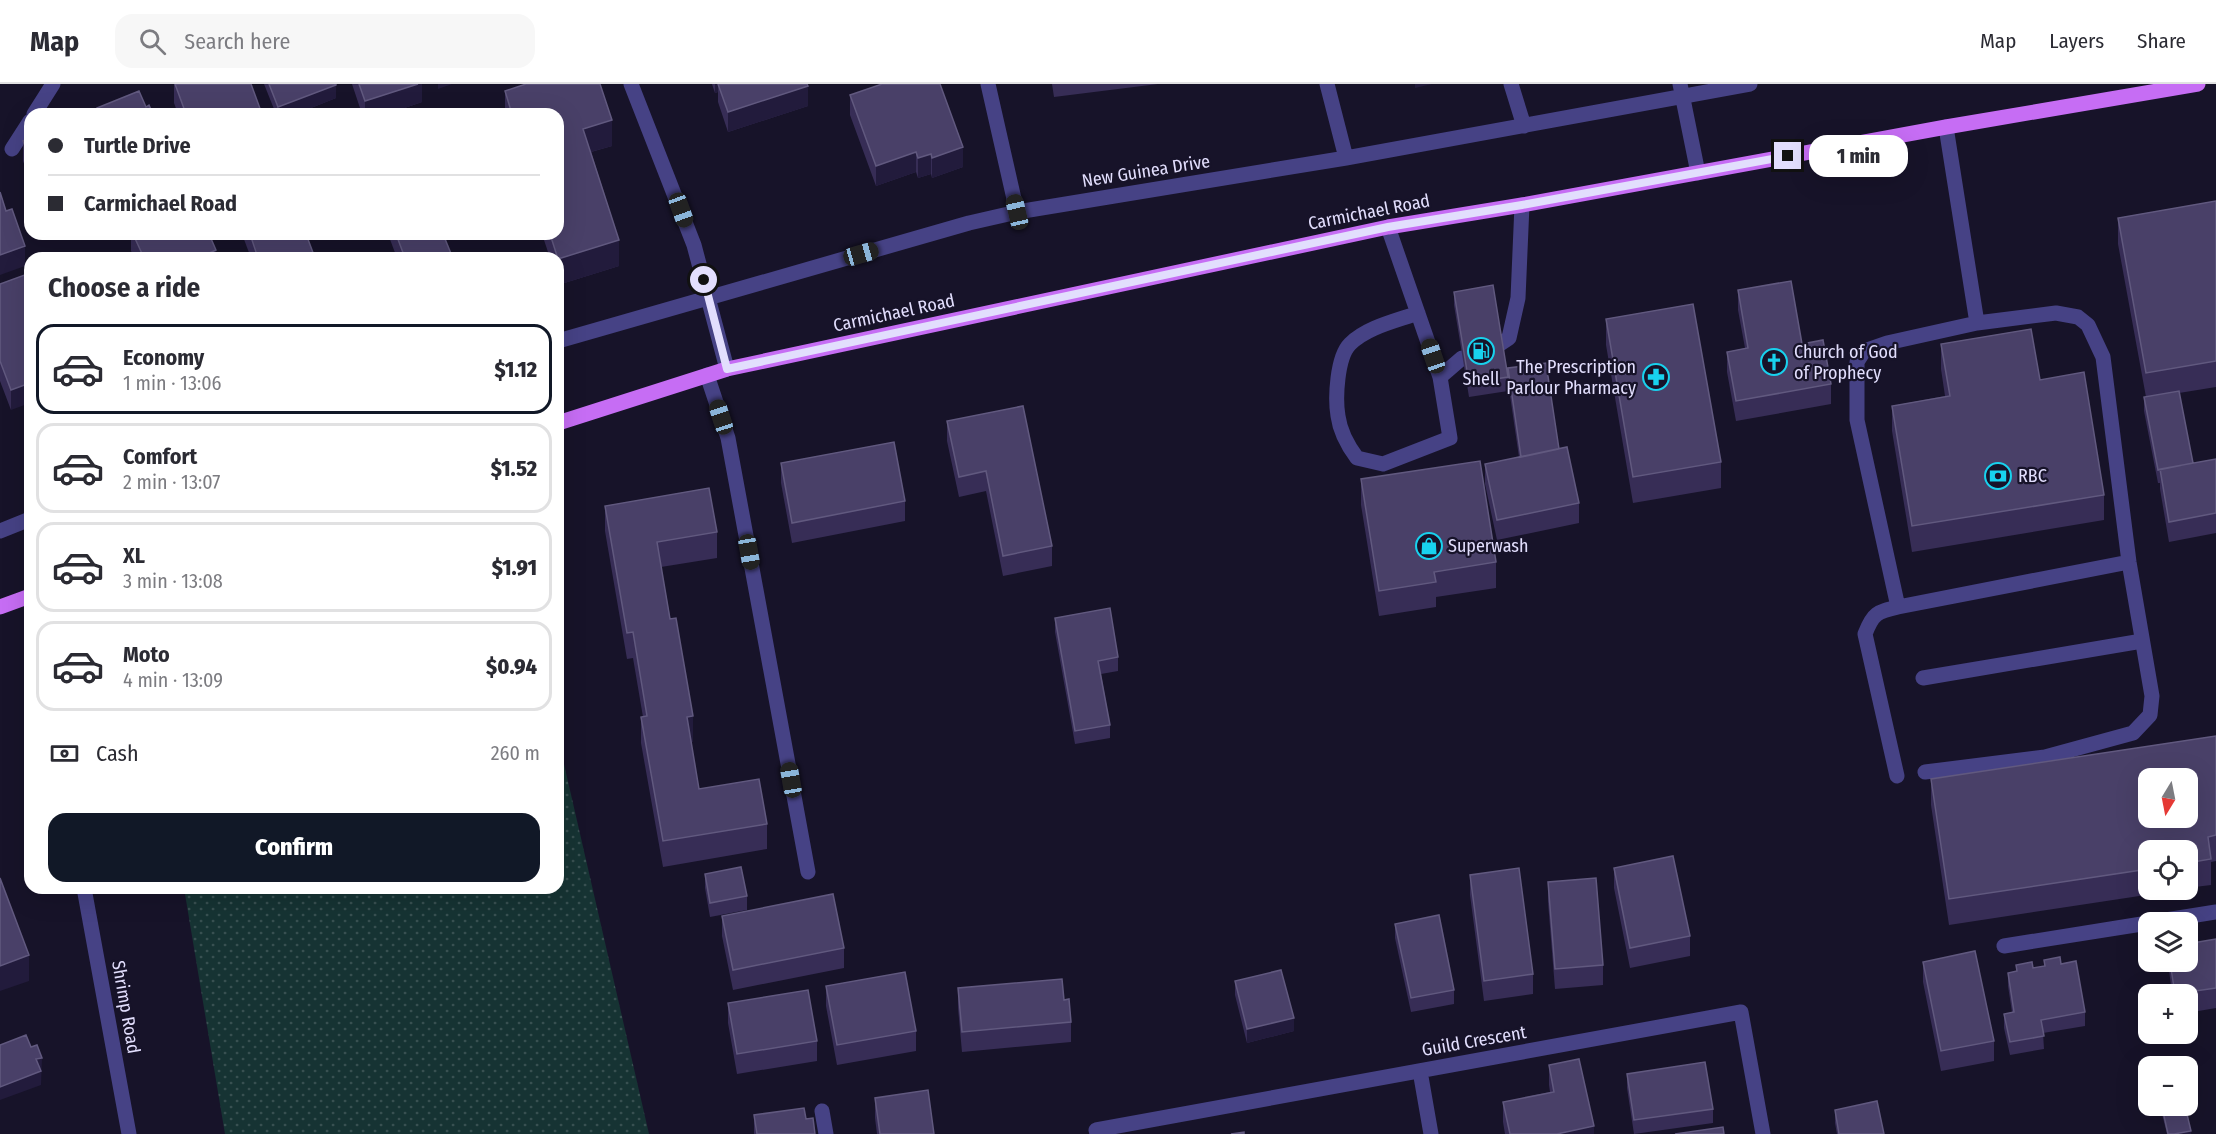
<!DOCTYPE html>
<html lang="en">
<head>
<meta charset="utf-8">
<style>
	:root { --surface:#fff; --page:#f7f7f7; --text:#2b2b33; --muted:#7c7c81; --line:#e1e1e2; --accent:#111827 }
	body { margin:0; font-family:"Fira Sans Condensed",sans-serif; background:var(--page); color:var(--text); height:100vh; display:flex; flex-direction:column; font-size:22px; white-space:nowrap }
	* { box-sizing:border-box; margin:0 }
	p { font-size:20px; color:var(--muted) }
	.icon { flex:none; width:33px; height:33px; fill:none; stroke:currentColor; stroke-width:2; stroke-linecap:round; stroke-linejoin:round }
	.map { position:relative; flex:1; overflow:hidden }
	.panel { position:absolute; left:24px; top:168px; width:540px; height:642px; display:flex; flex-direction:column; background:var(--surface); border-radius:18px; box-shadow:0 6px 24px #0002 }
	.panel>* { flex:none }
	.top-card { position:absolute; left:24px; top:24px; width:540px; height:132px; border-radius:18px; box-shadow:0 6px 24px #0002; display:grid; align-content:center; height:132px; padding:0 24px; background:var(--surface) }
	.needle { width:39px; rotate:190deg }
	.fabs { position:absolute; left:2138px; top:684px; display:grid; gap:12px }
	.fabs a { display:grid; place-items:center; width:60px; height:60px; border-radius:12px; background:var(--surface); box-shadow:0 6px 24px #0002; font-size:30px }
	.end { position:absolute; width:27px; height:27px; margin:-14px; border:8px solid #e2defd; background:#111; box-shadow:0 0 0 3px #111 }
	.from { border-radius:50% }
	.bubble { position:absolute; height:42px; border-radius:18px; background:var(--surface); box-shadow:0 6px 24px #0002; font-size:20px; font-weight:800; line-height:42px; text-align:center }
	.car { position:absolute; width:18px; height:36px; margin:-18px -9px; border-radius:8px; box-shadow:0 0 4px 2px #0007; background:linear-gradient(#222 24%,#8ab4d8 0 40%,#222 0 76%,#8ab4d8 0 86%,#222 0) }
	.top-card b { display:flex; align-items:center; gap:21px; height:57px; font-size:22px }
	.top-card b+b { border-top:2px solid var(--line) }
	.top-card i { width:15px; height:15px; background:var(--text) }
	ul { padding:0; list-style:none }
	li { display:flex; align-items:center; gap:18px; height:90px; margin:0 12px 9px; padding:0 12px; border:3px solid var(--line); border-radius:18px }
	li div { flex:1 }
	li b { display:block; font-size:22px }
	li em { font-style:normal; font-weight:800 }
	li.active { border-color:var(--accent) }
	li>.icon { width:54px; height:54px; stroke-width:1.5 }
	h2 { padding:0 24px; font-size:27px; line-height:72px }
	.pay { display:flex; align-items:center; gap:15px; height:66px; padding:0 24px; font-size:22px }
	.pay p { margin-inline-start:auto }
	.cta { display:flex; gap:12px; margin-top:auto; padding:12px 24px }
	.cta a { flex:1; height:69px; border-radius:18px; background:var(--accent); color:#fff; font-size:24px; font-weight:800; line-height:69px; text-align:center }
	header { display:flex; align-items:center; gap:36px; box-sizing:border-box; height:84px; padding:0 30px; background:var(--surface); border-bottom:2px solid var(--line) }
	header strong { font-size:28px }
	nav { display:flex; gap:33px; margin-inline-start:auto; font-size:21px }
	.search { width:420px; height:54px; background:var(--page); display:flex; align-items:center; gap:15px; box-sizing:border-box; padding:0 21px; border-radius:18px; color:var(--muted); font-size:22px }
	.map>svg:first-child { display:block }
	.park { fill:url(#park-dots) }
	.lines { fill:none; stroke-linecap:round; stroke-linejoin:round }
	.service { stroke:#464285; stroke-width:15 }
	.minor { stroke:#464285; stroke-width:15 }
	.primary { stroke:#c66df4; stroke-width:15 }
	.wall { fill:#372d56 }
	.shaded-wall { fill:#221b3c }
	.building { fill:#494068; stroke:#61597f; stroke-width:1.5; fill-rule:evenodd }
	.route { stroke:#e2defd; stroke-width:8 }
	.labels { text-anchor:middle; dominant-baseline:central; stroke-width:4.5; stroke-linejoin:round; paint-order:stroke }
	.street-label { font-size:18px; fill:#e2defd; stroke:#171329 }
	.poi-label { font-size:18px; fill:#e2defd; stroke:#171329; text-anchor:start }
</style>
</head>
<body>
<header>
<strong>Map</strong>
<div class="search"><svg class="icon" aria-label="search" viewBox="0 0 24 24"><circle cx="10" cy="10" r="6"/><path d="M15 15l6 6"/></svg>Search here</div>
<nav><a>Map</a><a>Layers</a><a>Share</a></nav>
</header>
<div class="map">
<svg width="2216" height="1050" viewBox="0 0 2216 1050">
	<defs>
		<pattern id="park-dots" width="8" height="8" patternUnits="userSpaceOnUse" patternTransform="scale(1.5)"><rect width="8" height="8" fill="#163333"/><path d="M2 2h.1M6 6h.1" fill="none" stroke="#385051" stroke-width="1.8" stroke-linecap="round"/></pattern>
	</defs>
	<rect width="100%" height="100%" fill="#171329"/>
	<!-- park -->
	<path class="park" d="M558,654L649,1050H225L184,804H558Z"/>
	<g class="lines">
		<!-- service -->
		<path class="service" d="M34,30L53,0
			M1946,43L1977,239
			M12,65L30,37
			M1388,143L1440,293L1450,354L1383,380L1357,374C1348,362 1340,347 1338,332C1335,314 1337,273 1350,260C1367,243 1396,237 1418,229
			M1500,260L1509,254L1518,214L1522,121
			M707,291L728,354L808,788
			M1440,293L1462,274
			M1898,523L1857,336V278L1864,267L1887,259L1977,239L2056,229L2078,233L2088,241L2103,273L2129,478L2152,612L2150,631L2133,649L2045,673L1925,688
			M1923,594L2142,557
			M1897,692L1865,550C1873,529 1877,528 1898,523L2129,478"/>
		<!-- minor -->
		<path class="minor" d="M631,0L694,161L727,285
			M988,0L1017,128
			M1327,0L1346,74
			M1511,0L1524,42
			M1680,0L1698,89
			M558,257L969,139L1017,128L1346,74L1750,0
			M0,447L30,435
			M84,804L129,1050
			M2153,838L2216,828
			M2004,862L2148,839
			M1420,987L1431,1050
			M822,1027L826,1050
			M1097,1050L1096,1046L1741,928L1763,1050"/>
		<!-- primary -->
		<path class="primary" d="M558,339L727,285L1388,143L1522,121L1946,43L2198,0
			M0,523L30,512"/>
	</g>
	<!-- wall -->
	<path class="wall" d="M174,0L262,30H178L174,19Z
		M264,0H336V14L296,30H276Z
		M352,0H422V18L387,30H362Z
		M526,0H600L612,36V62L591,68L619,156V182L558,201V174H550L542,150H558V30H505V7Z
		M712,0H807L808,22L728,48L718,18V8L715,9Z
		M1052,0H1158L1054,13Z
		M850,11L963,83L932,94L931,90L918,94L916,88L876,102L850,31Z
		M30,54V96L23,77V57Z
		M2216,117V303L2179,309L2193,379L2216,375V449L2169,458L2160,405V399H2158L2144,327V313H2146L2118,160V134Z
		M131,150H209L216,174H135L131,167Z
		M242,150H306L315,174H251Z
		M388,150H443L452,174H397Z
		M30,189L11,326L0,297V200Z
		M1738,206L1802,260L1831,300V320L1736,337L1727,288V268L1745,264L1738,226Z
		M1454,208L1508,293V307L1469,313L1454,221Z
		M1606,235L1721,378V404L1633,419L1606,261Z
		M1941,260L2040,296L2104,411V436L1912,468L1892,347V322L1945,312L1941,285Z
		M1508,284L1559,365L1579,419V439L1497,456L1485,400V380L1519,373L1508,298Z
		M947,337L1052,462V482L1003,492L986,407L959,413L947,357Z
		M781,379L905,417V437L792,459L781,399Z
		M1361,395L1496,478V504L1436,513V523L1379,532L1361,421Z
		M605,422L717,448V474L661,483L693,658H691L699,705L767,740V765L663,783L641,659V633H643L633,574L627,575L605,447Z
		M1055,534L1118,573V587L1101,590L1110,641V654L1075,660L1055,548Z
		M2216,652V777L2211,778V801L2187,804V766H2148V806H2179L1949,841L1931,721V695Z
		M1614,784L1690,852V872L1630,884L1614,804Z
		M705,790L747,812V826L710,833L705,804Z
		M1470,791L1533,890V910L1484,917L1470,811Z
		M1548,798L1603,881V901L1555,905L1548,818Z
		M722,832L844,864V884L733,906L722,852Z
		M1395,840L1454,906V920L1411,928L1395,854Z
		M2216,855V924L2187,929V910H2172L2168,878H2187Z
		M2044,876L2061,880L2085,928V942L2043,949L2044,965L2010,971L2004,944V930L2012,928L2008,902V889L2016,887V881L2033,884L2044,882Z
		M1923,878L1994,957V977L1941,987L1923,898Z
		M1235,897L1294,947L1247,959L1235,911Z
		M826,902L916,947V967L837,981L826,922Z
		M958,904L1064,916L1071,938V958L962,968L958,924Z
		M728,919L817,957V977L737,990L728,939Z
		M1549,981L1594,1050H1505L1503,1038V1018L1550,1008L1549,1001Z
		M1627,990L1713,1025V1039L1634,1050L1627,1004Z
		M875,1014L934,1050H877L875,1034Z
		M2162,1023L2191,1050H2167L2162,1030Z
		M1835,1026L1884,1050H1837L1835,1039Z
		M754,1031L806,1035L815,1050H754Z"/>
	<!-- shaded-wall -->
	<path class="shaded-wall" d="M418,0H422V18L387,30H365V17Z
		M438,0H452L438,5Z
		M715,0H718V8L715,9Z
		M1415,0H1432L1415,4Z
		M336,1V14L296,30H278V23Z
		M808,2V22L728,48V28Z
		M612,36V62L583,70V45Z
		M963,63V83L932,94V74Z
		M916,68V88L876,102V82Z
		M931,70V90L918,94V74Z
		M619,156V182L558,201V175Z
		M25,162V182L0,191V171Z
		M216,166V174H198Z
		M30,299V319L11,326V306Z
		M693,632V658L687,659V633Z
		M29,871V897L0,907V882Z
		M1294,934V947L1247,959V945Z
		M42,974L41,1001L0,1016V1003L36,975Z
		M1594,1042V1050H1557Z
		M2191,1047V1050H2174Z"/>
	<!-- building -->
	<path class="building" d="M175,0H251L262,30H186Z
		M269,0H336V1L278,23Z
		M359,0H418L365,17Z
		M526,0H600L612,36L583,45L619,156L558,175L550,150H558V30H512L505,7Z
		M718,0H807L808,2L728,28Z
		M882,0H940L963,63L932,74L931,70L918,74L916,68L876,82L850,11Z
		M139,7L146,23L149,21L153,30H99L97,24Z
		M30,54V76L23,57Z
		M0,108L6,127L12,125L25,162L0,171Z
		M2216,117V277L2146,289L2118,134Z
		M133,150H209L216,166L198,174H144Z
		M250,150H306L315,174H258Z
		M396,150H443L452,172L447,174H405Z
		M30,189V299L11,306L0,277V200Z
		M1791,197L1802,260L1823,256L1831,300L1736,317L1727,268L1748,264L1738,206Z
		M1493,201L1508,293L1469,299L1454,208Z
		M1693,220L1721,378L1633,393L1606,235Z
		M2031,245L2040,296L2084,288L2104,411L1912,442L1892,322L1950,312L1941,260Z
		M1546,279L1559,365L1521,373L1508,284Z
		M2179,307L2193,379L2158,386L2144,313Z
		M1023,322L1052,462L1003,472L986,387L959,393L947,337Z
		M894,358L905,417L792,439L781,379Z
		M1567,363L1579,419L1497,436L1485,380Z
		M2216,375V429L2169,438L2160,385Z
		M1480,377L1496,478L1434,488L1436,498L1379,507L1361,395Z
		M709,404L717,448L657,458L670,535L676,534L693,632L687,633L699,705L759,695L767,740L663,757L641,633L647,632L633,548L627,549L605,422Z
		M1110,524L1118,573L1098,577L1110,641L1075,647L1055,534Z
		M2216,652V751L2208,753L2211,775L2187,779V766H2148V785L1949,815L1931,695ZM2148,694H2187V734H2148Z
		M1673,772L1690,852L1630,864L1614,784Z
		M741,783L747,812L710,819L705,790Z
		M1519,784L1533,890L1484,897L1470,791Z
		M0,794L29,871L0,882Z
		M1596,794L1603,881L1555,885L1548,798Z
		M833,810L844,864L733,886L722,832Z
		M1439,831L1454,906L1411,914L1395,840Z
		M2216,855V904L2175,910L2170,878H2187V860Z
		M1975,867L1994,957L1941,967L1923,878Z
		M2060,873L2061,880L2076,877L2085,928L2041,936L2044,952L2010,958L2004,930L2014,928L2008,889L2017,887L2016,881L2032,878L2033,884L2045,882L2044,876Z
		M1281,886L1294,934L1247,945L1235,897Z
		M905,888L916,947L837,961L826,902Z
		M1062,895L1064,916L1069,915L1071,938L962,948L958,904Z
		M808,906L817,957L737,970L728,919Z
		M26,951L31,963L37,961L42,974L36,975L41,987L0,1003V961Z
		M1579,975L1594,1042L1557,1050H1510L1503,1018L1554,1008L1549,981Z
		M1705,978L1713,1025L1634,1036L1627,990Z
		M928,1006L934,1050H880L875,1014Z
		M1877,1017L1884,1050H1839L1835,1026Z
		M2169,1022H2185L2191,1047L2174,1050H2168L2162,1023Z
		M804,1024L806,1035L813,1034L815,1050H757L754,1031Z
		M1723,1043L1724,1050H1675Z
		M1244,1048V1050H1231Z"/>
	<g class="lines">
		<!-- route -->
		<path class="route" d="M704,196L727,285L1388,143L1522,121L1788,72"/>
	</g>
	<!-- icons -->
	<defs>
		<symbol id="fuel-ring" viewBox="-11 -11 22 22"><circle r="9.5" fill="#171329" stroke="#18d2ee" stroke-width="1.5"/><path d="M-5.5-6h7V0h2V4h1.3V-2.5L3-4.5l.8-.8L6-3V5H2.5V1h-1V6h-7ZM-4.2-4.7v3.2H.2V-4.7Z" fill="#18d2ee"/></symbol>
		<symbol id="church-ring" viewBox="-11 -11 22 22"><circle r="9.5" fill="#171329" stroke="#18d2ee" stroke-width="1.5"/><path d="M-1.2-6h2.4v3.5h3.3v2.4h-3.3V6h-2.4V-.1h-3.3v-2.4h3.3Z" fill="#18d2ee"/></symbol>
		<symbol id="pharmacy-ring" viewBox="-11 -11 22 22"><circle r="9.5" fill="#171329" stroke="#18d2ee" stroke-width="1.5"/><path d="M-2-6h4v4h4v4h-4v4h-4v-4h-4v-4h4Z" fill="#18d2ee"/></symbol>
		<symbol id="bank-ring" viewBox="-11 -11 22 22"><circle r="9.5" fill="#171329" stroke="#18d2ee" stroke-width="1.5"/><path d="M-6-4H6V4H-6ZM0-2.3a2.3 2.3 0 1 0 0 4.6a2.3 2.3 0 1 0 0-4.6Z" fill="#18d2ee"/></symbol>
		<symbol id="shop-ring" viewBox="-11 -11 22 22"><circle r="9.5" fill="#171329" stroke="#18d2ee" stroke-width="1.5"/><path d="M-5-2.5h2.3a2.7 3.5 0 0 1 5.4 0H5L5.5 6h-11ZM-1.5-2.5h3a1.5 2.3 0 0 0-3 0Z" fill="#18d2ee"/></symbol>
	</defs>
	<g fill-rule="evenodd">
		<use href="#fuel-ring" x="1466" y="252" width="30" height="30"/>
		<use href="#church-ring" x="1759" y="263" width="30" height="30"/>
		<use href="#pharmacy-ring" x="1641" y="278" width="30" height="30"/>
		<use href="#bank-ring" x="1983" y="377" width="30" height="30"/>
		<use href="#shop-ring" x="1414" y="447" width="30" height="30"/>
	</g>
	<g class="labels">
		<!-- street labels -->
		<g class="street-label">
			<text transform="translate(1146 87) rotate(-9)">New Guinea Drive</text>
			<text transform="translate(1369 128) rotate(-11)">Carmichael Road</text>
			<text transform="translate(894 229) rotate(-12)">Carmichael Road</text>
			<text transform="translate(126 923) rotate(80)">Shrimp Road</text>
			<text transform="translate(1474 957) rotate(-10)">Guild Crescent</text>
		</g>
		<!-- poi labels -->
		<g class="poi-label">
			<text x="1794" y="268">Church of God<tspan x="1794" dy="21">of Prophecy</tspan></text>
			<text x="1636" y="283" text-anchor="end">The Prescription<tspan x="1636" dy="21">Parlour Pharmacy</tspan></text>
			<text x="1481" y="295" text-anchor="middle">Shell</text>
			<text x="2018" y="392">RBC</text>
			<text x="1448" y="462">Superwash</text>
		</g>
	</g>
</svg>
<div class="fabs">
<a><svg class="needle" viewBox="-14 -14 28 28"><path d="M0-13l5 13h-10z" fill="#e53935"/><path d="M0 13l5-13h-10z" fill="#7c7c81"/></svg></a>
<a><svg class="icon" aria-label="locate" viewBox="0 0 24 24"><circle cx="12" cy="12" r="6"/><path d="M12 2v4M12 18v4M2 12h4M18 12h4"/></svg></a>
<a><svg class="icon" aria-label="layers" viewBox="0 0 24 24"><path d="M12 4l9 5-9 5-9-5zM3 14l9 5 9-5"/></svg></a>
<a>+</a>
<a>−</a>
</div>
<i class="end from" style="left:704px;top:196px"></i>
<i class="end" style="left:1788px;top:72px"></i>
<div class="bubble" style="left:1809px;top:51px;width:99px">1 min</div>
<i class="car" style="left:681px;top:126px;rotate:160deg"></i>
<i class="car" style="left:1017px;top:128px;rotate:347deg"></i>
<i class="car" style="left:861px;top:170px;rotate:74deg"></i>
<i class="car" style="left:1433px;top:272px;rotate:341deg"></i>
<i class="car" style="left:721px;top:333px;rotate:342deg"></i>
<i class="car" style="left:749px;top:468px;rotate:170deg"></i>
<i class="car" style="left:791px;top:696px;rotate:350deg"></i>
<div class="top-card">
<b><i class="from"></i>Turtle Drive</b>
<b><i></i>Carmichael Road</b>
</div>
<section class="panel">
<h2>Choose a ride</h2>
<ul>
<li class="active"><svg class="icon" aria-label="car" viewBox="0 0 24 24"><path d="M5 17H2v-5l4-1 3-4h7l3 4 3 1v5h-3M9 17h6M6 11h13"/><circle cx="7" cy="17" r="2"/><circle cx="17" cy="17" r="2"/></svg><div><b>Economy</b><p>1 min · 13:06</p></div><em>$1.12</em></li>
<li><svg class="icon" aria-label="car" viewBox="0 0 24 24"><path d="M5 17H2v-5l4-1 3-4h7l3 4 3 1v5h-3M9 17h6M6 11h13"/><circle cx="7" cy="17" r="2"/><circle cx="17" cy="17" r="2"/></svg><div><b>Comfort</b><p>2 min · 13:07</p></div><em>$1.52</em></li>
<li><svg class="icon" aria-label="car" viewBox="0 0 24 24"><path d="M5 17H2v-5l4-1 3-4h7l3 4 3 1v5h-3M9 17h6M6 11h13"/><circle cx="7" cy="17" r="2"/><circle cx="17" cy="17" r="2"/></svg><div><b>XL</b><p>3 min · 13:08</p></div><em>$1.91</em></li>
<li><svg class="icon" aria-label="car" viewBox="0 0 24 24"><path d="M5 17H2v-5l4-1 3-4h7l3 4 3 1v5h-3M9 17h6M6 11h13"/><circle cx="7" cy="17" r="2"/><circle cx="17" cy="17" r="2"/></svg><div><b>Moto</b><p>4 min · 13:09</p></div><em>$0.94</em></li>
</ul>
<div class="pay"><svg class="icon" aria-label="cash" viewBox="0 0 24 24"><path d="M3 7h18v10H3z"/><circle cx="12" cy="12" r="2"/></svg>Cash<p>260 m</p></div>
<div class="cta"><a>Confirm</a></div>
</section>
</div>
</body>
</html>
